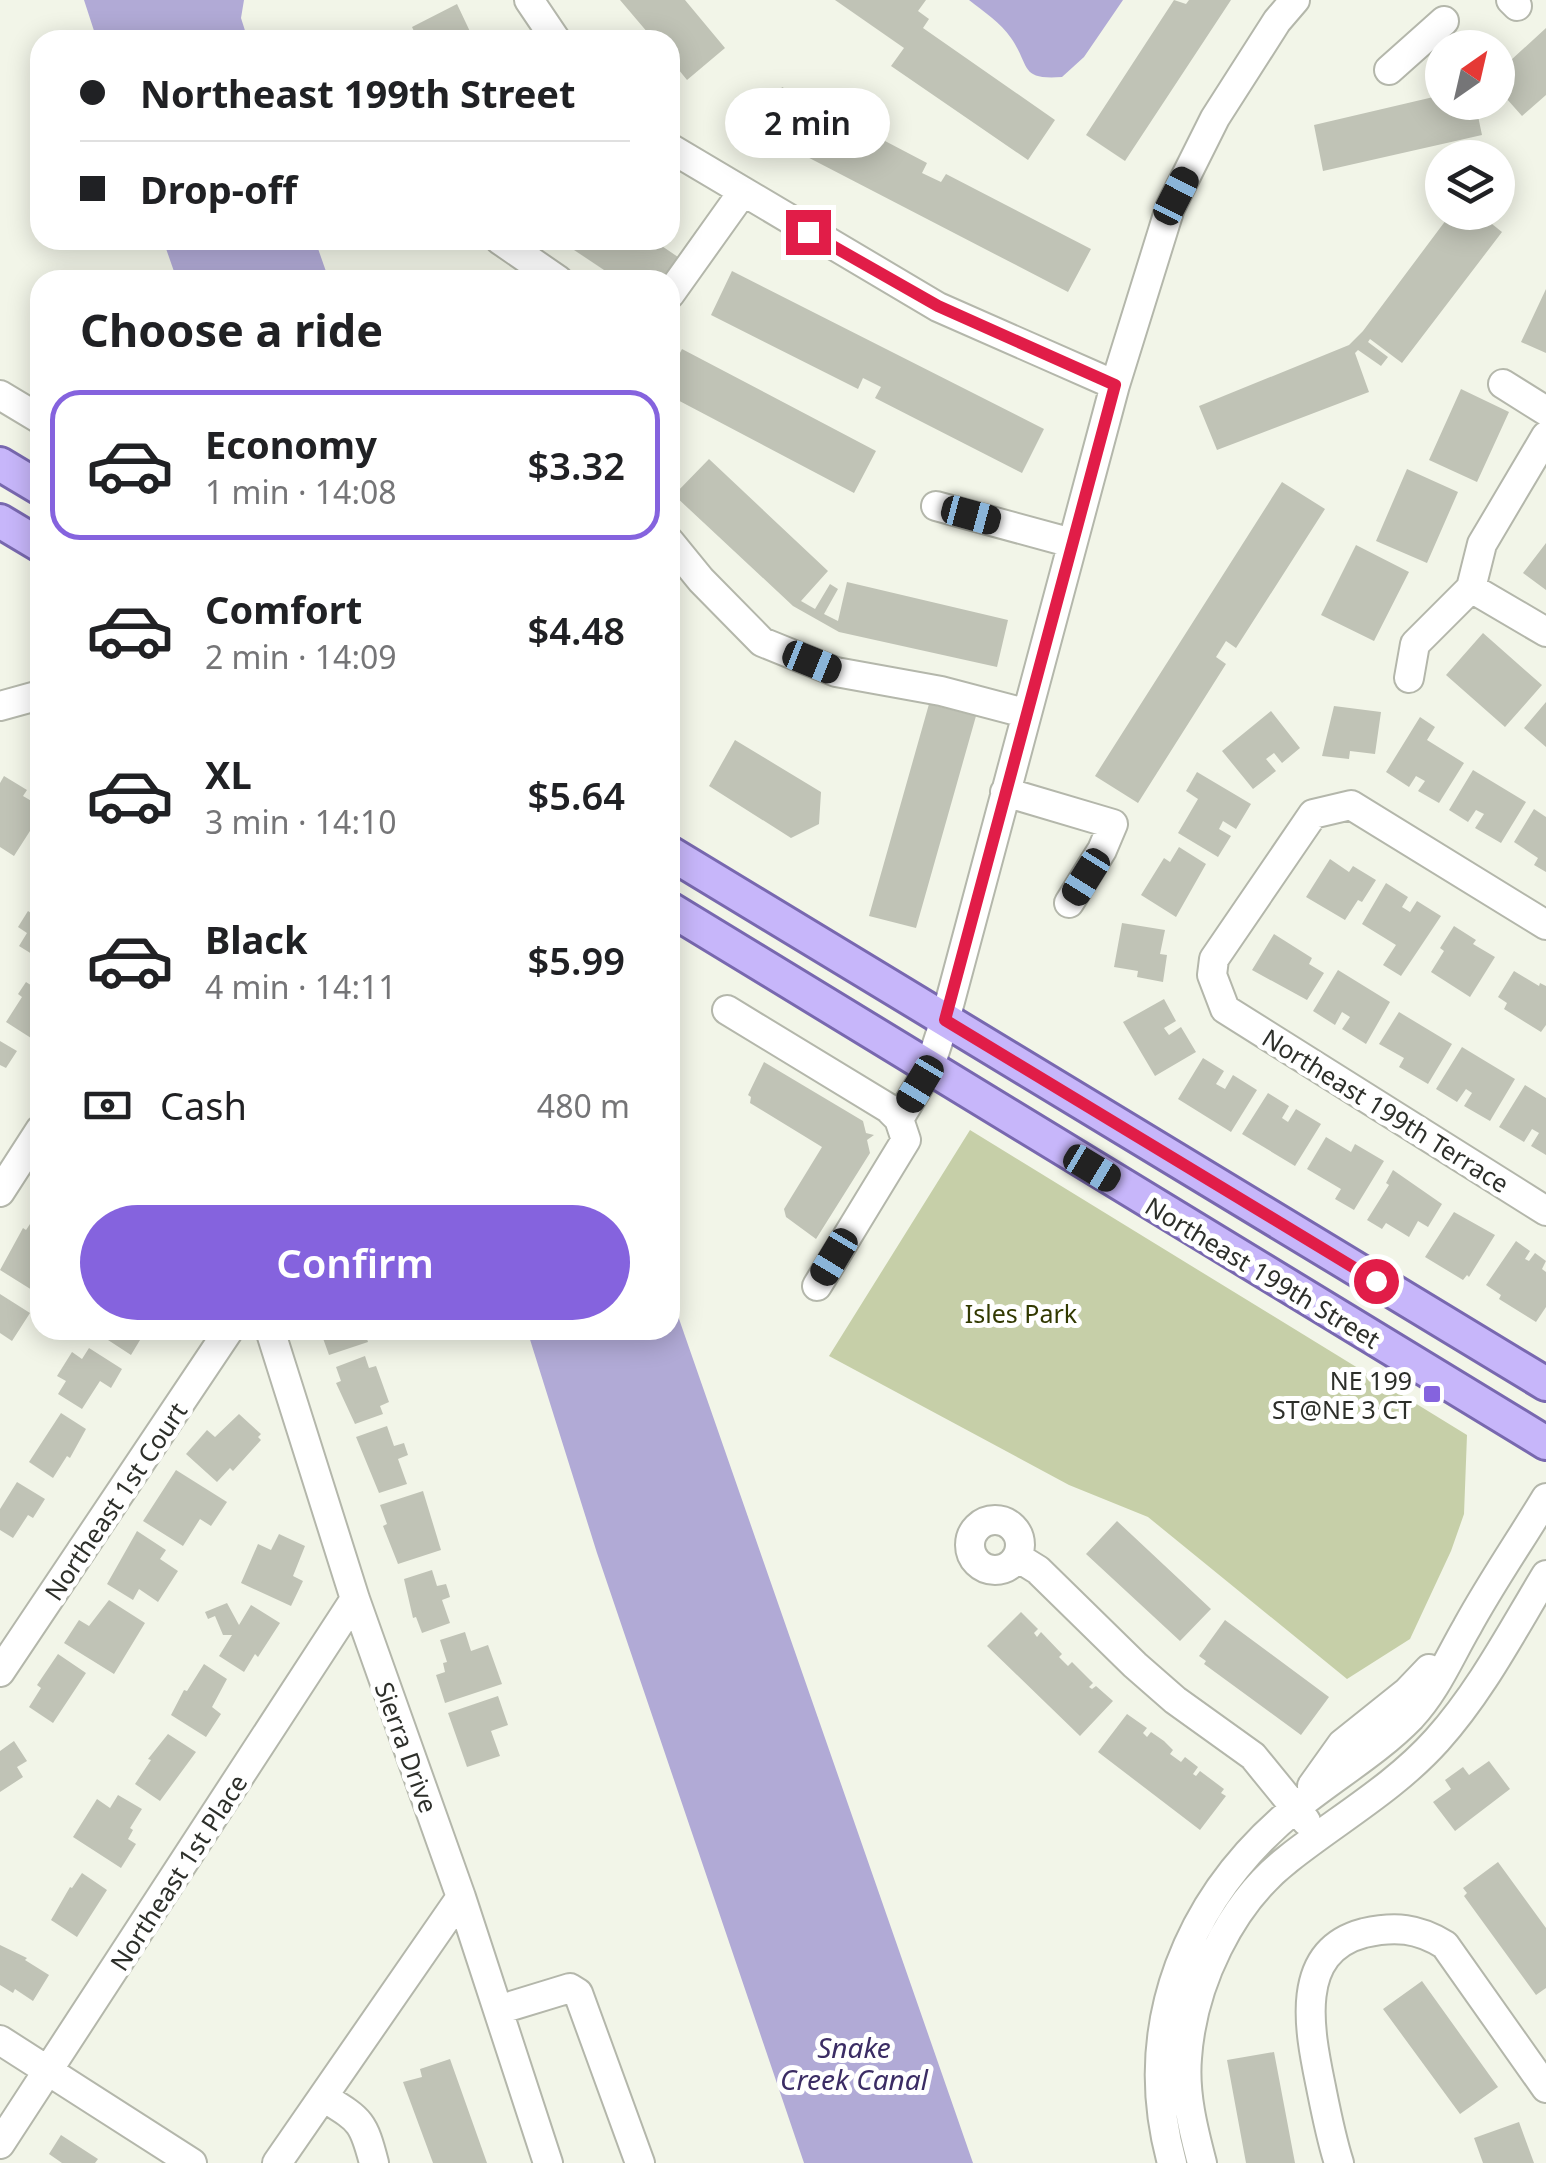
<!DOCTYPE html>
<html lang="en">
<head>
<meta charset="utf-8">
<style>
	:root { --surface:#fff; --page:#f2f2f2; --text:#202124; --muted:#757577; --line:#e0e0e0; --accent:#8563de }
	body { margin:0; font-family:"Noto Sans",sans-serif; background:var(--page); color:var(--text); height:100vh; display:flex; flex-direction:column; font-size:38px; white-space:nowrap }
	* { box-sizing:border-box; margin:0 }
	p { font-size:32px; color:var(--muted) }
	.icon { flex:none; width:55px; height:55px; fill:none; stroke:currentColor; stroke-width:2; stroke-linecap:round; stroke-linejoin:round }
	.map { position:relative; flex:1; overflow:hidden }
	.panel { position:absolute; left:30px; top:270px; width:650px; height:1070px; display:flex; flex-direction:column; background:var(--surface); border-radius:30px; box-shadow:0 5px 25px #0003 }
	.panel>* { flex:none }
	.top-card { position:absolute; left:30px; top:30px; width:650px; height:220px; border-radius:30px; box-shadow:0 5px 25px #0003; display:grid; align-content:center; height:220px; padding:0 50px; background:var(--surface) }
	.needle { width:65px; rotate:34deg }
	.fabs { position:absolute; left:1425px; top:30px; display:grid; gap:20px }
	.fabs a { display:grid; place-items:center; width:90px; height:90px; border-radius:50%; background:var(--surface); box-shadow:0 5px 25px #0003; font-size:50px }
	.end { position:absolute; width:45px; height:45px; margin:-22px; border:12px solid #e11d48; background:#fff; box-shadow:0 0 0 5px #fff }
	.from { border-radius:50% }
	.bubble { position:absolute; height:70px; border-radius:35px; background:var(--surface); box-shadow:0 5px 25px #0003; font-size:32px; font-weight:600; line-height:70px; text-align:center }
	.car { position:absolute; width:30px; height:60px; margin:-30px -15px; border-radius:12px; box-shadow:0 0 8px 2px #0007; background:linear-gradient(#222 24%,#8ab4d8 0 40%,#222 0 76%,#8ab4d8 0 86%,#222 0) }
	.top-card b { display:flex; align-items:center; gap:35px; height:95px; font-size:38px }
	.top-card b+b { border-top:2px solid var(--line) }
	.top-card i { width:25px; height:25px; background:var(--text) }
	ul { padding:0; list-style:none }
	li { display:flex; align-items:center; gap:30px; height:150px; margin:0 20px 15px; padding:0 30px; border:5px solid transparent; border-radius:30px }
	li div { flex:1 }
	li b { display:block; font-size:38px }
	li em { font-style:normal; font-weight:600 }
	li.selected { border-color:var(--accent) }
	li>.icon { width:90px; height:90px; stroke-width:1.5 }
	h2 { padding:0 50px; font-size:45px; line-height:120px }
	.pay { display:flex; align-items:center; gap:25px; height:110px; padding:0 50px; font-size:38px }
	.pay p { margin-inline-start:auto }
	.button { display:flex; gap:20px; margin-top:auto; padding:20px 50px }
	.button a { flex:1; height:115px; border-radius:60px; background:var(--accent); color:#fff; font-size:40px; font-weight:600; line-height:115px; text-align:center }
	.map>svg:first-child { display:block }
	.green { fill:#c6cfa8 }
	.water { fill:#b1aad6 }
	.building { fill:#c0c3b6 }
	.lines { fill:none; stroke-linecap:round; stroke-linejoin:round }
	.minor-casing { stroke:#b4b7ab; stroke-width:32 }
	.major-casing { stroke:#7868af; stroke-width:38 }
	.minor { stroke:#fff; stroke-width:28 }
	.major { stroke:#c7b6fa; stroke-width:32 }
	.route { stroke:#e11d48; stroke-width:12 }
	.poi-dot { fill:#8563de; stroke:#fff; stroke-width:4 }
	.labels { text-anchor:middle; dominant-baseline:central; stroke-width:10; stroke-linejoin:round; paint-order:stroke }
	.street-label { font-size:25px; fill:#2d2f2a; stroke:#fff }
	.park-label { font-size:25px; fill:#323901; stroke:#fff }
	.poi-label { font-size:25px; fill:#2d2f2a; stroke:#fff; text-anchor:end }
	.water-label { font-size:28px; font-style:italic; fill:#3b2c64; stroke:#fff }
</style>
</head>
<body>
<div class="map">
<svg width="1546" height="2163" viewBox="0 0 1546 2163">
	<rect width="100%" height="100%" fill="#f2f5e8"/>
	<!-- green -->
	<path class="green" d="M970,1130L1467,1435L1464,1514L1451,1551L1410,1639L1347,1679L1148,1517L1069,1485L829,1356Z"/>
	<!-- water -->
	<path class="water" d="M84,0H244L241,18L248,40H97Z
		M969,0H1123L1084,57L1062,77C1019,80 1031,67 1011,38C1001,23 983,11 969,0Z
		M163,240H315L329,280H177Z
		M670,1293L973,2163H804L597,1553L527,1330H670Z"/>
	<!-- building -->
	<path class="building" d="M620,0H685L725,48L687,80L670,59V40H654Z
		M835,0H926L918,11L929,19L923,28L1055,120L1028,160L891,66L904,48Z
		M1174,0L1186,4L1189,0H1231L1125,161L1086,135Z
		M457,4L474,40H418L412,27Z
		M1546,28V95L1522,116L1498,89V72Z
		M782,87L927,163L922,173L941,182L946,174L1091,249L1068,292L759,132Z
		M1442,95V102H1475L1482,135L1323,171L1314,125Z
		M1452,212H1477L1502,232L1402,363L1370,339L1368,342L1388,357L1381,366L1358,350L1355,353L1369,392L1217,450L1199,406L1349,345L1363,331Z
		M559,240H653L678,257L663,280H619Z
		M732,271L1044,429L1022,473L875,398L881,387L863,378L858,389L711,315Z
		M1546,289V353L1521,342Z
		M682,349L876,451L854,493L670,396V372Z
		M1461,389L1509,412L1477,482L1429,460Z
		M709,459L828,571L801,601L815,609L830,584L838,589L824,614L838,621L847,582L1008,620L997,667L839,632L793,606L674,495Z
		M1407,469L1458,492L1427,563L1376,541Z
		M1282,482L1325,509L1236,648L1226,641L1216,657L1226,664L1138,803L1095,776Z
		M1546,543V590L1523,573Z
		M1356,545L1409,572L1374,641L1321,615Z
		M1483,633L1542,685L1505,727L1446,675Z
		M1546,702V747L1524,728Z
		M929,704L976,716L916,928L869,916Z
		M1334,706L1381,712L1375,754L1350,751L1349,759L1322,756Z
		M1271,711L1300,748L1282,763L1274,753L1266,759L1276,771L1253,789L1222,751Z
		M1420,717L1435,727L1427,740L1464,763L1439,803L1418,791L1425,781L1416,776L1409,787L1386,772Z
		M735,740L821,792L819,824L791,838L709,786Z
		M1473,770L1526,802L1501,843L1475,828L1484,814L1476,810L1468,822L1449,810Z
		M1197,772L1251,804L1236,829L1223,821L1219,829L1231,836L1218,857L1178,833L1198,799L1186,791Z
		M4,776L27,790L23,796L40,806V822L37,820L14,856L0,847V783Z
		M1534,809L1546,817V872L1534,865L1538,858L1514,842Z
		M1179,847L1206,864L1176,917L1141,895L1164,858L1170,862Z
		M1330,859L1349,872L1353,866L1376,880L1362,902L1358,900L1345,920L1306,897Z
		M1386,883L1408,897L1402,907L1410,912L1417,901L1441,916L1401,976L1383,965L1396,945L1362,924Z
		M28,911L37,917L40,912V959L19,946L27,933L18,927Z
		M1122,923L1165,930L1160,954L1167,955L1163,982L1137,977L1138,971L1114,967Z
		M1454,926L1476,940L1473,944L1495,957L1470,997L1431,972L1444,951L1440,948Z
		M1274,934L1312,958L1309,964L1324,973L1307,1000L1252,970Z
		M1338,970L1390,1002L1366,1044L1342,1029L1350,1017L1342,1012L1335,1025L1313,1011Z
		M1514,971L1539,986L1540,983L1546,986V1025L1541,1032L1504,1009L1507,1003L1498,997Z
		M26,982L40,991V1023L31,1038L6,1022L22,997L18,994Z
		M1164,999L1176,1021L1164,1028L1169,1035L1181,1027L1196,1052L1155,1076L1123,1022Z
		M1399,1012L1452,1044L1428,1084L1399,1067L1404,1058L1379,1044Z
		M0,1041L17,1051L6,1068L0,1065Z
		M1462,1047L1515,1079L1490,1121L1464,1106L1472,1093L1466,1089L1457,1102L1436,1089Z
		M1203,1058L1224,1071L1216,1084L1225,1089L1233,1075L1257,1090L1231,1132L1178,1099Z
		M764,1062L863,1121L866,1133L874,1135L867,1140L870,1153L816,1239L786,1217L784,1209L822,1147L750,1103L751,1097L748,1095Z
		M1525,1085L1546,1098V1155L1531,1146L1539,1133L1532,1129L1524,1142L1499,1127Z
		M1268,1093L1289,1106L1282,1118L1288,1122L1296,1109L1321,1124L1295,1166L1242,1134Z
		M1326,1137L1351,1152L1355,1144L1384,1161L1354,1210L1335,1199L1341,1189L1307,1169Z
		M1393,1170L1442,1204L1428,1227L1418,1221L1409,1237L1386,1223L1382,1229L1367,1220L1389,1185L1386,1183Z
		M1454,1212L1495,1235L1469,1277L1467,1275L1463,1280L1425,1257Z
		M32,1221L40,1226V1271L37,1275L40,1277L32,1290L0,1270L23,1228L26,1230Z
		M1516,1241L1530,1251L1525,1259L1529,1261L1535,1253L1546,1261L1542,1269L1546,1272V1307L1536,1322L1499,1299L1501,1295L1486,1285Z
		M0,1294L30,1313L12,1341L0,1333Z
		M114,1330H146L131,1355L108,1340Z
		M320,1330H364L368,1342L329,1355Z
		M89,1348L122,1369L111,1388L100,1381L82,1409L58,1394L66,1381L57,1376L72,1352L82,1359Z
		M365,1356L369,1368L376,1366L389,1402L380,1406L383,1414L355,1424L336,1383L341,1381L336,1367Z
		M61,1413L86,1429L70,1458L67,1456L53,1478L29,1462Z
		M239,1414L261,1434L258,1437L261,1440L233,1471L230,1468L217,1482L186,1454L207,1430L215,1437Z
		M387,1426L394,1446L404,1443L408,1455L398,1459L407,1484L379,1493L356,1437Z
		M176,1470L227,1502L211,1526L200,1519L183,1546L143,1521Z
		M17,1482L45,1499L33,1518L28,1515L13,1538L0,1530V1509Z
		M423,1491L441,1550L398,1564L383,1526L387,1524L380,1505Z
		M1117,1521L1211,1609L1180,1641L1086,1554Z
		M137,1531L166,1550L160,1559L178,1571L158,1602L139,1589L133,1600L107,1584Z
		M279,1534L305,1546L293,1576L303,1581L291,1606L241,1583L258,1544L271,1550Z
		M432,1570L437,1586L446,1584L448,1590L450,1597L442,1600L450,1623L422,1633L416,1617L413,1618L404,1579Z
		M109,1600L145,1623L114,1674L64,1643L79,1620L89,1626Z
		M227,1603L239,1625L251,1605L280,1623L258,1657L255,1654L244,1672L219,1656L232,1635H223L215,1616L208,1619L205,1612Z
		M1021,1612L1038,1629L1034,1633L1037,1637L1041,1632L1062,1654L1059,1657L1068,1666L1072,1662L1093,1683L1089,1687L1092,1689L1096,1686L1113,1701L1080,1736L987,1646Z
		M1225,1620L1329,1697L1301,1735L1204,1664L1206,1661L1199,1656Z
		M465,1632L471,1651L488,1645L502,1684L445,1703L436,1675L445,1672L443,1663L447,1662L440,1640Z
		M58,1654L86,1673L53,1723L29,1707L41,1688L37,1685Z
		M204,1664L227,1679L212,1707L221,1714L206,1737L171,1715L184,1690L187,1691Z
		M498,1696L508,1725L491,1731L500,1756L467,1767L448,1713Z
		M1127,1714L1147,1728L1143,1733L1147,1737L1151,1732L1164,1741L1173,1750L1170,1754L1181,1762L1185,1757L1198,1767L1193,1774L1196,1776L1200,1771L1224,1789L1221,1793L1226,1796L1200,1830L1098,1752Z
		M168,1734L196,1752L160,1801L135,1784L151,1760L148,1759Z
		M14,1741L27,1761L17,1767L23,1777L0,1792V1751Z
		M1489,1761L1510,1789L1455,1831L1433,1802L1451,1789L1445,1780L1463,1767L1469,1775Z
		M118,1795L142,1809L130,1828L133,1830L128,1839L136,1844L121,1868L73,1837L97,1799L110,1808Z
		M1498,1862L1546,1928V1988L1536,1995L1464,1896L1467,1893L1463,1888Z
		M82,1873L107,1890L77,1937L51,1920L70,1887L72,1888Z
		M0,1945L27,1958L25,1960L49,1975L33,2001L15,1989L13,1993L0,1985Z
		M1422,1981L1498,2087L1460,2114L1383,2009Z
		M1274,2052L1295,2163H1246L1227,2060Z
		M450,2059L487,2163H433L403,2082L422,2077L420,2069Z
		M1519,2122L1534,2163H1483L1474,2138Z
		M61,2135L98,2159L95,2163H62L49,2154Z"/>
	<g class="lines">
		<defs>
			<path id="minor" d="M529,0L556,40
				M1511,0L1517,6
				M1389,70L1444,21
				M670,148L938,307L1115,385
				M500,240L558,280
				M670,294L742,193
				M1503,384L1546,411
				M0,395L40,419
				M936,506L1072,543
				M670,542L701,580L762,642L836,672L941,691L1025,713
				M1471,588L1546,632
				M1409,678L1415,644L1471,588L1482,544L1546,436
				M0,706L40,695
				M1005,792L1113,824L1102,850L1069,903
				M1546,925L1351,805L1313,814L1214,959L1212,975L1225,1009L1546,1211
				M727,1010L888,1108L899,1119L906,1140L817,1286
				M899,1119L929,1069L945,1020L1115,385L1170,208L1215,118L1277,21L1295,0
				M0,1192L40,1130
				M270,1330L355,1599L461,1897L548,2163
				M970 1545a25 25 0 1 1 50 0a25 25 0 1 1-50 0Z
				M1017,1557L1038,1570L1135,1665L1175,1700L1253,1756L1306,1821
				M0,1672L229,1330
				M1312,1786L1342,1744L1407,1692L1429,1669
				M498,2010L570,1988L578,1993L640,2163
				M0,2040L192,2163
				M323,2097C360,2120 363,2120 374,2163
				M0,2144L355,1599
				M277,2163L461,1897
				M1172,2163C1134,2025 1188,1895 1298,1806C1335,1776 1378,1751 1411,1717C1436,1690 1449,1658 1467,1627C1491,1583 1520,1541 1546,1498
				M1202,2163C1193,2129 1184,2093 1187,2058C1192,1985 1230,1904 1288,1859C1337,1820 1394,1788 1437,1740C1481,1691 1512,1631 1546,1575
				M1339,2163C1331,2138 1326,2112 1321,2087C1310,2033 1292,1952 1364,1933C1395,1926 1418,1928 1445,1945L1546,2088"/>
			<path id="major" d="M0,464L40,488
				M0,521L40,545
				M670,853L1546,1384
				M670,909L1546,1443"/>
		</defs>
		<!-- minor casing -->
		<use href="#minor" class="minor-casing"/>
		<!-- major casing -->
		<use href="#major" class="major-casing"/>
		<!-- minor -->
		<use href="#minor" class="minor"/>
		<!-- major -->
		<use href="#major" class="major"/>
	</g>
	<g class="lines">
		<!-- route -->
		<path class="route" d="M808,232L938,306L1115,385L945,1020L1376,1281"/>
	</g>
	<!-- markers -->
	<rect class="poi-dot" x="1422" y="1384" width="20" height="20" rx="5"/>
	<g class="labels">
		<!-- street labels -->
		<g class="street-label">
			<text transform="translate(1386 1110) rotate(32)">Northeast 199th Terrace</text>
			<text transform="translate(1263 1272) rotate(31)">Northeast 199th Street</text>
			<text transform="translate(115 1501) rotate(-56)">Northeast 1st Court</text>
			<text transform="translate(407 1747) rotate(70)">Sierra Drive</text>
			<text transform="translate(178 1872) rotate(-57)">Northeast 1st Place</text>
		</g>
		<!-- park labels -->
		<g class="park-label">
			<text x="1021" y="1313">Isles Park</text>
		</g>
		<!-- poi labels -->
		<g class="poi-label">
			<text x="1412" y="1380">NE 199<tspan x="1412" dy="29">ST@NE 3 CT</tspan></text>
		</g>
		<!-- water labels -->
		<g class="water-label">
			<text x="854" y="2047">Snake<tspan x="854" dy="32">Creek Canal</tspan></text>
		</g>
	</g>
</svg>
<div class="fabs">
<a><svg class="needle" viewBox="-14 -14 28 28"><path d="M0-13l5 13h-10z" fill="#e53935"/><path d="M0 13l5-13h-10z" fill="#757577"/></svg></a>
<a><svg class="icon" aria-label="layers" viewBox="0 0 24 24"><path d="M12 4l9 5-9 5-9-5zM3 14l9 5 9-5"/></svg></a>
</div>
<i class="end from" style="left:1376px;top:1281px"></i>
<i class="end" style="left:808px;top:232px"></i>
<div class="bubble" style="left:725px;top:88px;width:165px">2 min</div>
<i class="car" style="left:1176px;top:196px;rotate:27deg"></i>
<i class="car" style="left:971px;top:515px;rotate:105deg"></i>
<i class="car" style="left:812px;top:662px;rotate:112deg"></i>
<i class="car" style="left:1086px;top:877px;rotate:212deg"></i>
<i class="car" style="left:920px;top:1084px;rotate:211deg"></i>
<i class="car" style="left:1092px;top:1168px;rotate:121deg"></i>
<i class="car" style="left:834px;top:1257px;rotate:211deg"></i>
<div class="top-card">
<b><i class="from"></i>Northeast 199th Street</b>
<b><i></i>Drop-off</b>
</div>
<section class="panel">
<h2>Choose a ride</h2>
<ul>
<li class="selected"><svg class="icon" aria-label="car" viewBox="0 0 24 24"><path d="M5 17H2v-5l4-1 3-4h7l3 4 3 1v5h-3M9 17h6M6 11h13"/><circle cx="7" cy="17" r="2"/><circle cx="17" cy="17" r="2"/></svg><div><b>Economy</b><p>1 min · 14:08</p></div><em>$3.32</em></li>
<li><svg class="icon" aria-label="car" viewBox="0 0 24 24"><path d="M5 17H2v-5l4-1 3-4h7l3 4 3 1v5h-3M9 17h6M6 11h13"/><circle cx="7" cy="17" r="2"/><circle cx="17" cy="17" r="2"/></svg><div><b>Comfort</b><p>2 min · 14:09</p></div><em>$4.48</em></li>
<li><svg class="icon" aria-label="car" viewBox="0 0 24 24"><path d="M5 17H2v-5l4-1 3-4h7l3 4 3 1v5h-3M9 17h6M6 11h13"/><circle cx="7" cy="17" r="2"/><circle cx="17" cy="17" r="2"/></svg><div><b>XL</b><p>3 min · 14:10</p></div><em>$5.64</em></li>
<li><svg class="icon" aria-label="car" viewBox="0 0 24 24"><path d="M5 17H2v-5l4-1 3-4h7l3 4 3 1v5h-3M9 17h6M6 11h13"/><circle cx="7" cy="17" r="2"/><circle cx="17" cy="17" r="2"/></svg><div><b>Black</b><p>4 min · 14:11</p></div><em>$5.99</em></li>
</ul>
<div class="pay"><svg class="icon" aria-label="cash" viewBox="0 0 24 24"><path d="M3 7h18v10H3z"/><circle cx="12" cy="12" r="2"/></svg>Cash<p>480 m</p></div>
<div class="button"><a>Confirm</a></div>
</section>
</div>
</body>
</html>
